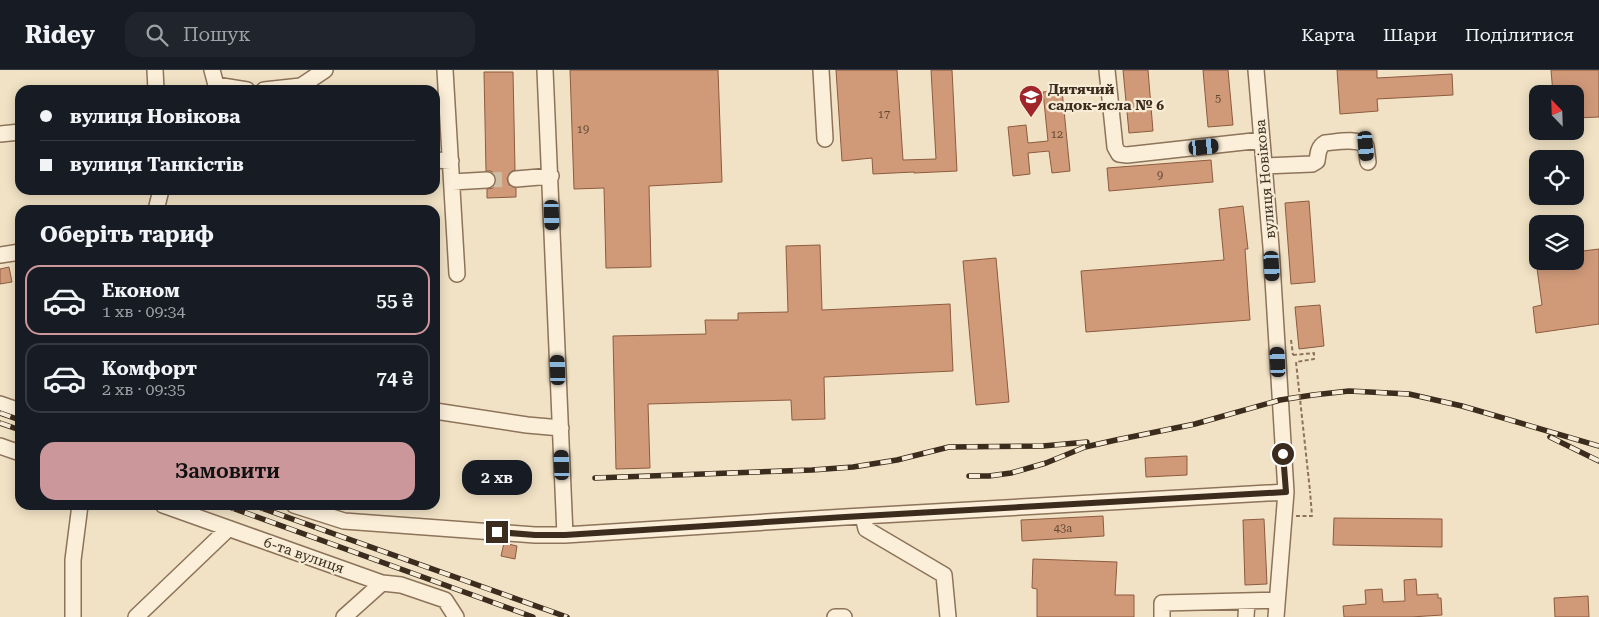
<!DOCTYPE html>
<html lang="uk">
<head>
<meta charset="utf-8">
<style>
	:root { --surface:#171b24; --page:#20242c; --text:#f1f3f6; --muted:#9ea1a6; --line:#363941; --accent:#cc979b }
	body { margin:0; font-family:"Roboto Serif",serif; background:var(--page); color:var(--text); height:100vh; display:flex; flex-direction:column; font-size:19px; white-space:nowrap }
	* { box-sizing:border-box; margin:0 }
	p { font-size:16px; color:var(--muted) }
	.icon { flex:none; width:28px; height:28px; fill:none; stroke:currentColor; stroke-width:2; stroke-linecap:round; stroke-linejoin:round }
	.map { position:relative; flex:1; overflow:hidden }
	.side { position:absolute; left:15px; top:135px; width:425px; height:305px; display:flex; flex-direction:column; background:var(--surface); border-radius:15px; box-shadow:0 2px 12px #0003 }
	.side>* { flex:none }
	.top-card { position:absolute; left:15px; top:15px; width:425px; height:110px; border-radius:15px; box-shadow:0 2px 12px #0003; display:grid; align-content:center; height:110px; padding:0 25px; background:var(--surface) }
	.needle { width:32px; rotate:337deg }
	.controls { position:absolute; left:1529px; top:15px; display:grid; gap:10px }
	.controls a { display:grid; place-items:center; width:55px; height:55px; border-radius:10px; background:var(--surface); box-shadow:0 2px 12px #0003; font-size:25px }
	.end { position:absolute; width:22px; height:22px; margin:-11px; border:6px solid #3c2c1e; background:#fff; box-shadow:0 0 0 2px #fff }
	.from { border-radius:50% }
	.bubble { position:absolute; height:35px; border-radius:15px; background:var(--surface); box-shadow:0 2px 12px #0003; font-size:16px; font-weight:600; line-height:35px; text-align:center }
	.car { position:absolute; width:15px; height:30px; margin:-15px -8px; border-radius:6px; box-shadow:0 0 4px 1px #0007; background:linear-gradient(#222 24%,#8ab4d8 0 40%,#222 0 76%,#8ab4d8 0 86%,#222 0) }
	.top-card b { display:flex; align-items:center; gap:18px; height:48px; font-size:19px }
	.top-card b+b { border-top:1px solid var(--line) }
	.top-card i { width:12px; height:12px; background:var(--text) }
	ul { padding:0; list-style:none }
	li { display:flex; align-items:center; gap:15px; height:70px; margin:0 10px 8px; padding:0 15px; border:2px solid var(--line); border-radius:15px }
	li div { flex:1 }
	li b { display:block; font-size:19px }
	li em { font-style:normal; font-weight:600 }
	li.on { border-color:var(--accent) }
	li>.icon { width:45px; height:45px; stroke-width:1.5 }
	h2 { padding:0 25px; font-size:22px; line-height:60px }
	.action { display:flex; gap:10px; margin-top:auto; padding:10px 25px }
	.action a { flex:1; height:58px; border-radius:15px; background:var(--accent); color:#111; font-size:20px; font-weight:600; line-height:58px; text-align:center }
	header { display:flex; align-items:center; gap:30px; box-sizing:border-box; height:70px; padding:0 25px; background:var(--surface); border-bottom:1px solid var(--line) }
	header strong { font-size:24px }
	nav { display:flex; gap:28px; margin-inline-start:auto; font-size:18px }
	.search { width:350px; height:45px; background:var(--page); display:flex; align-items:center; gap:12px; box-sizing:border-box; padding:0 18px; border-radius:15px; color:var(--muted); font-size:19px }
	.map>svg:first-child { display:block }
	.building { fill:#d09a79; stroke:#8d5b3e }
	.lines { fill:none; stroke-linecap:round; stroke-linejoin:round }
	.minor-tunnel { stroke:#cdbea4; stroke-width:15; stroke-dasharray:15 8; stroke-linecap:butt }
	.minor-casing { stroke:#8d735a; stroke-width:18 }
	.path { stroke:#8d735a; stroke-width:2; stroke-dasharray:4 2.5; stroke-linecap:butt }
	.minor { stroke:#fbefd9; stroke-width:15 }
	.rail-casing { stroke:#3c2c1e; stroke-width:5.5 }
	.rail { stroke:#f7ecd5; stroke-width:4; stroke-dasharray:11; stroke-linecap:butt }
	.path-bridge { stroke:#8d735a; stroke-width:2; stroke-dasharray:4 2.5; stroke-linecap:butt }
	.route { stroke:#3c2c1e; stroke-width:6 }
	.labels { text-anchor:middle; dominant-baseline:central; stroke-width:4.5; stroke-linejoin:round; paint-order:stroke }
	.number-label { font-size:11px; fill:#614835 }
	.poi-label { font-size:14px; font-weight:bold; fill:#3c2c1e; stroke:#f7ecd5; text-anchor:start }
	.street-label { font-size:14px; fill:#3c2c1e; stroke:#f7ecd5 }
</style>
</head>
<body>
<header>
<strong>Ridey</strong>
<div class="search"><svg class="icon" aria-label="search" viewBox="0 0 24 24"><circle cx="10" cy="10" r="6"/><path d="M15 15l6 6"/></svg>Пошук</div>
<nav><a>Карта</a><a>Шари</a><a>Поділитися</a></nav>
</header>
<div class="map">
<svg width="1599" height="547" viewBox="0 0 1599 547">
	<rect width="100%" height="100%" fill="#f1e2c5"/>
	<!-- building -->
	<path class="building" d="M570,0H718L722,112L649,116L651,197L606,198L604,118L574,119Z
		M836,0H897L903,90L936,89L931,0H952L957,101L914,103V102L873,104L872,88L842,91Z
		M1123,0H1148L1153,61L1129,63Z
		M1203,0H1228L1233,55L1208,57Z
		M1337,0H1377V8L1452,4L1453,25L1377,29L1378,41L1340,44Z
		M1551,0H1599V47L1575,48V24H1553Z
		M484,2H513L515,100L510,102L507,109L509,115L516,118V127L487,128V119L493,118L496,110L495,104L491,101H486Z
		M1062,20L1070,101L1052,103L1049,81L1028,83L1030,104L1013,106L1008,57L1026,55L1028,73L1048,71L1043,22Z
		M1211,90L1213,112L1109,121L1107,98Z
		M1309,131L1315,212L1291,214L1285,133Z
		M1243,136L1248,179H1245L1250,250L1086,262L1081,201L1224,190L1219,139Z
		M820,175L822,240L950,234L953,301L824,307L825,349L792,350L791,330L648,334L650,398L616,399L613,266L706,264L705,250H738V243L788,242L786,176Z
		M1599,179V254L1536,263L1533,237L1542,235L1536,191H1575V182Z
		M996,188L1009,332L976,335L963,191Z
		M9,197L12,212L0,214V199Z
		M1320,235L1324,276L1299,279L1295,237Z
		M1187,386V405L1146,407L1145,388Z
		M1103,446L1104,466L1022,471L1021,450Z
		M1334,448L1442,449V477L1333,475Z
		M1264,449L1267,514L1245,515L1243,450Z
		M504,473L517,476L515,489L501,486Z
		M1033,489L1117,492L1115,525H1134V547H1037V519L1032,518Z
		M1416,509L1417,525L1438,524V528H1441L1442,545L1411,547H1344L1343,536L1366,534L1365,520L1382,519L1383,532L1405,531L1404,510Z
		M1588,526L1589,547H1555L1554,528Z"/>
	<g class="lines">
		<!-- minor-tunnel -->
		<path class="minor-tunnel" d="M487,110L516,109"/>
		<defs>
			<path id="minor" d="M155,0L156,20
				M212,0L216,15L247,20
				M445,0L457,204
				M545,0L565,465
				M821,0L825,69
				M1107,0L1115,77L1119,84L1127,85L1262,70
				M1256,0L1271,177L1286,422L1276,547
				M264,20L301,16L325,0
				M0,64L20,62
				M435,90L451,91
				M1264,96L1312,94L1317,91C1318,84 1318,77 1325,73C1337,72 1357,67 1366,76L1368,92
				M516,109L551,106
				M452,112L487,110
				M156,140L161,120
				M0,185L20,182
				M0,334L20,341
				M435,341L527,355L561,358
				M0,376L20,383
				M163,435L382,513L401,515L445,530L456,547
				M294,435L344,451L535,465H565L845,447L1286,422
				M863,446L866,459L944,505L948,547
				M73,547V490L80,435
				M136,547L228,459
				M344,547L382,513
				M835,547H844
				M1162,547V533L1277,530
				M1246,547L1247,531"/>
		</defs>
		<!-- minor casing -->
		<use href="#minor" class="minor-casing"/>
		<!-- path -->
		<path class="path" d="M1291,270L1293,285
			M1296,446H1312L1310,421"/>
		<!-- minor -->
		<use href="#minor" class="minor"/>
		<defs>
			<path id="rail" d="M0,343L20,350
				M0,353L20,360
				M1550,367L1599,391
				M969,406H989L1011,403L1046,393L1085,377L1116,370L1195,354L1280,330L1313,325L1349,321L1409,324L1462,336L1599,376
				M595,408L812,400L853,397L897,390L949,377L1043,376L1087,372
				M224,435L533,547
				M253,435L567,547"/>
		</defs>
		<!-- rail casing -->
		<use href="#rail" class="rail-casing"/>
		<!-- rail -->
		<use href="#rail" class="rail"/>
		<!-- path-bridge -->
		<path class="path-bridge" d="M1293,285L1314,283V289L1296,292L1310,421"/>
	</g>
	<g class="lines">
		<!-- route -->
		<path class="route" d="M497,462L535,465H565L845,447L1286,422L1283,384"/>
	</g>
	<!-- icons -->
	<defs>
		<symbol id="school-pin" viewBox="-11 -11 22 30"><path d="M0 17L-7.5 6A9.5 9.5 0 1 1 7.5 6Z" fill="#9f272c" stroke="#f7ecd5"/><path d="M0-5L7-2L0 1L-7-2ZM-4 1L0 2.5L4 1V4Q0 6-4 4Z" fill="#fff"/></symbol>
	</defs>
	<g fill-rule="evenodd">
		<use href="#school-pin" x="1017" y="13" width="28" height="38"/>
	</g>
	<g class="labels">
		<!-- number labels -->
		<g class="number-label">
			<text x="1218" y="28">5</text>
			<text x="884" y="44">17</text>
			<text x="583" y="59">19</text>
			<text x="1057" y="64">12</text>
			<text x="1160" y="105">9</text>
			<text x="1063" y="458">43а</text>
		</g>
		<!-- poi labels -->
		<g class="poi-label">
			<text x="1048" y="19">Дитячий<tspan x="1048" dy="16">садок-ясла № 6</tspan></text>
		</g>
		<!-- street labels -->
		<g class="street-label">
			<text transform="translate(1265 109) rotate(-95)">вулиця Новікова</text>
			<text transform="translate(304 485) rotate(19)">6-та вулиця</text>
		</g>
	</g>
</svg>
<div class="controls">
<a><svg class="needle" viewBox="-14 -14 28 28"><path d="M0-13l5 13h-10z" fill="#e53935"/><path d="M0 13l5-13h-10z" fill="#9ea1a6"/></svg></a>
<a><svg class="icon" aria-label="locate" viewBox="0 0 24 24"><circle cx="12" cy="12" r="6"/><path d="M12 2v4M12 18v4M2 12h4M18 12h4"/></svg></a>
<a><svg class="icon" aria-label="layers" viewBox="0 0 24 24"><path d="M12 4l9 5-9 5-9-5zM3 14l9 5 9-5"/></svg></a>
</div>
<i class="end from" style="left:1283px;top:384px"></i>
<i class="end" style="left:497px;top:462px"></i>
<div class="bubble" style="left:462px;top:390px;width:70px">2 хв</div>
<i class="car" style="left:1366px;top:76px;rotate:175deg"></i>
<i class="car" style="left:1204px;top:77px;rotate:84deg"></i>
<i class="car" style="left:552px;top:145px;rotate:178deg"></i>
<i class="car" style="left:1272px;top:196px;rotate:177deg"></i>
<i class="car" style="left:1278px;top:292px;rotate:357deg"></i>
<i class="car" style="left:558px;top:300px;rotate:358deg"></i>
<i class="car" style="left:562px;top:395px;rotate:358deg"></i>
<div class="top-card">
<b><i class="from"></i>вулиця Новікова</b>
<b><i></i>вулиця Танкістів</b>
</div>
<section class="side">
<h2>Оберіть тариф</h2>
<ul>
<li class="on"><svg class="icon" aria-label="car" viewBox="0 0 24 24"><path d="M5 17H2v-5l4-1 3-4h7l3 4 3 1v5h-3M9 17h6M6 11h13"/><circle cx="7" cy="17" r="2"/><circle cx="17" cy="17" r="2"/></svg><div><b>Економ</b><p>1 хв · 09:34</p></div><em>55 ₴</em></li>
<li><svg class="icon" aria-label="car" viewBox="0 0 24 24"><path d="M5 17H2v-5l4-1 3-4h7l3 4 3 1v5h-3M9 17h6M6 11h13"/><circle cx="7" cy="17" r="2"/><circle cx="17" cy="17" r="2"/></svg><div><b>Комфорт</b><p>2 хв · 09:35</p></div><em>74 ₴</em></li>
</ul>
<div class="action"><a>Замовити</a></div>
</section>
</div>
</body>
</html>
